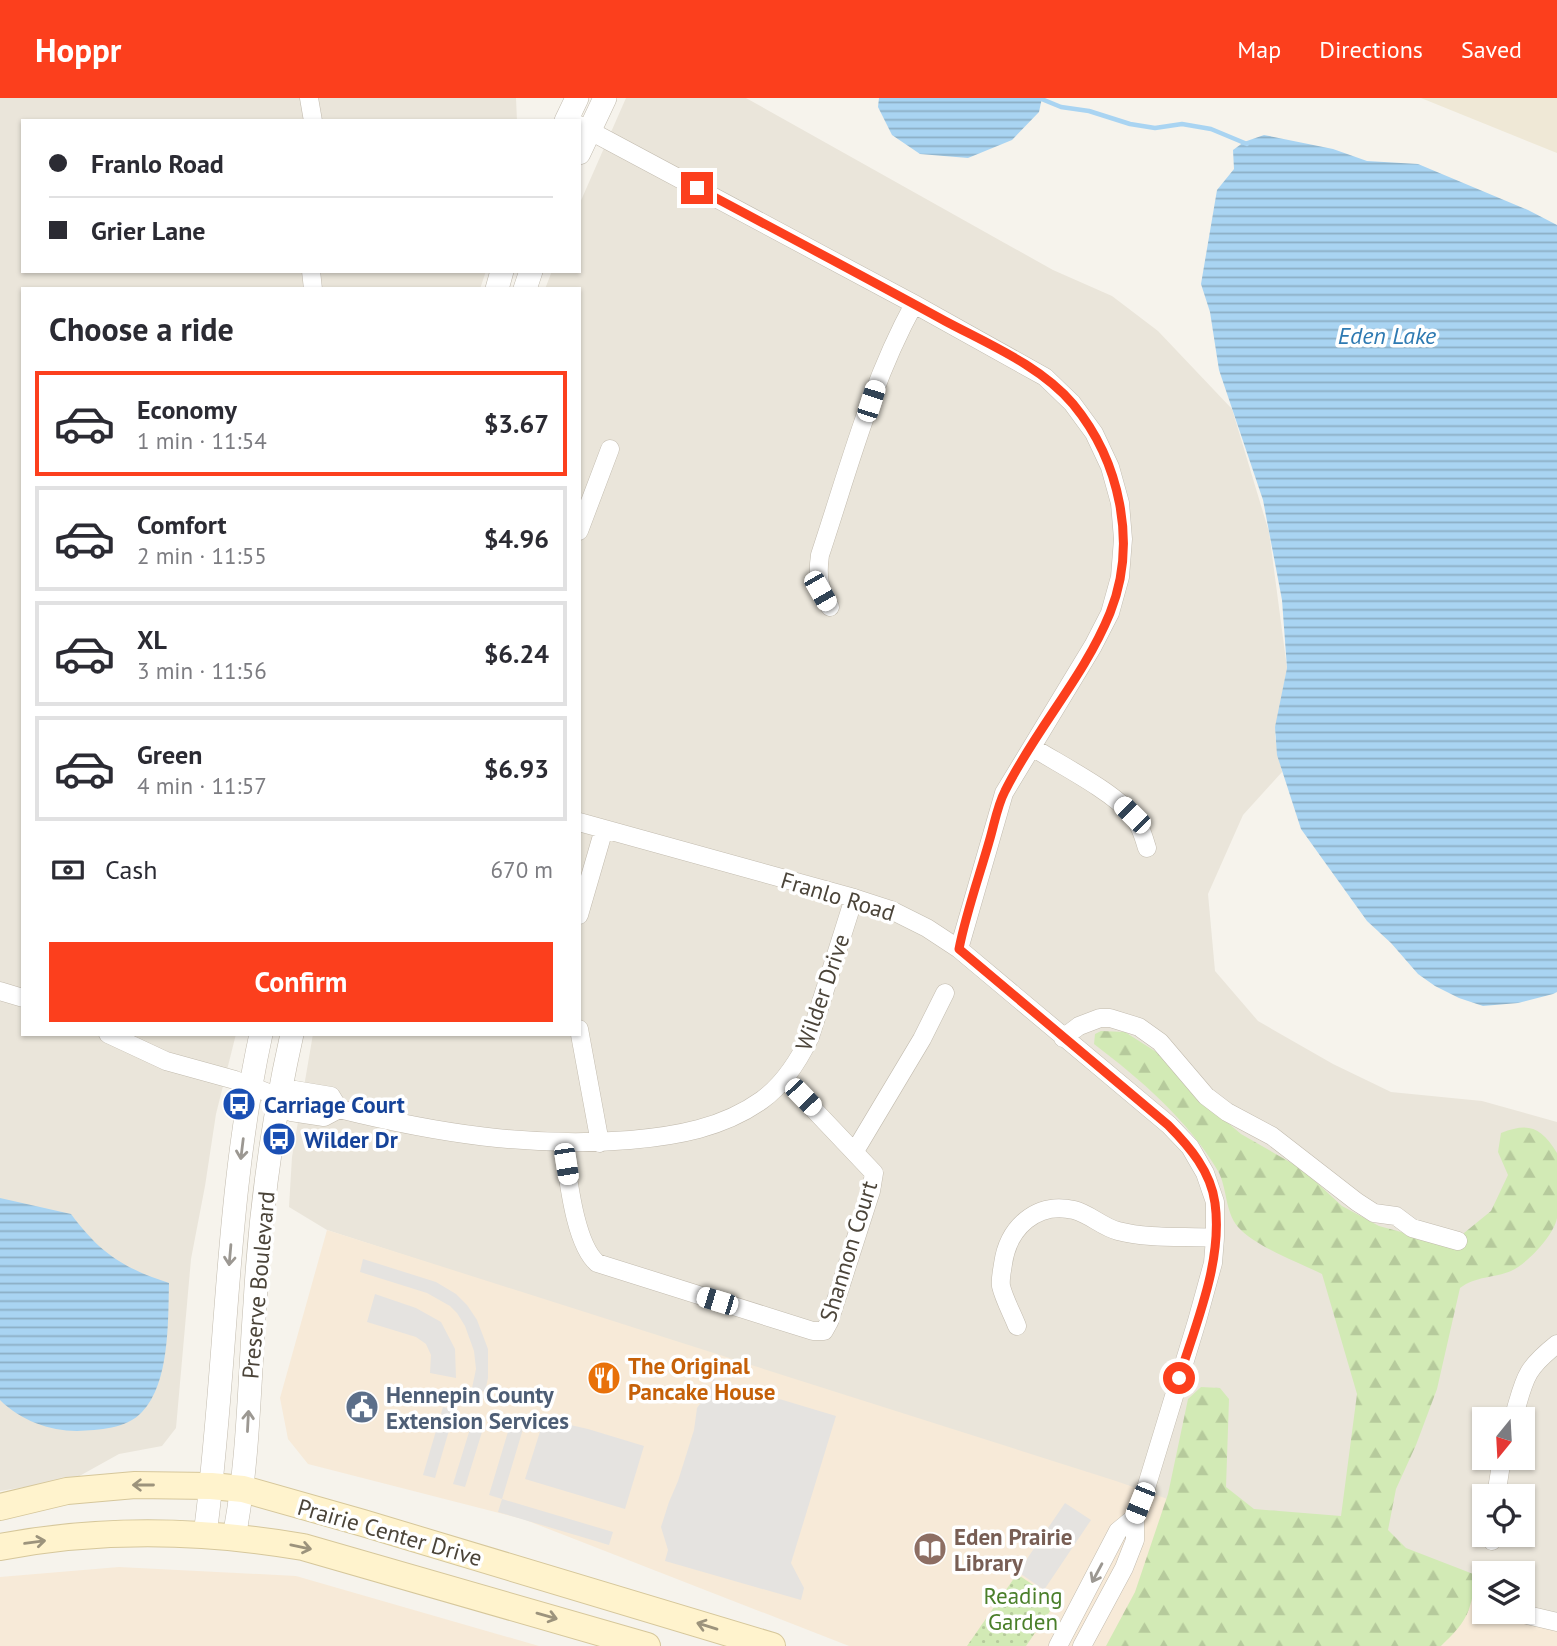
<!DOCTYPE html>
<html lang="en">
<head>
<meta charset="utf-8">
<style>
	:root { --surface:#fff; --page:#f2f2f3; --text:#2b2b33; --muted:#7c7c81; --line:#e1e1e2; --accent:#fc3f1d }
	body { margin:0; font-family:"PT Sans",sans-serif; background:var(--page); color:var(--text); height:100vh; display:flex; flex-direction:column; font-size:26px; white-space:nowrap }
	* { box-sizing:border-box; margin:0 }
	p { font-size:23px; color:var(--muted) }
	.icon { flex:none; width:38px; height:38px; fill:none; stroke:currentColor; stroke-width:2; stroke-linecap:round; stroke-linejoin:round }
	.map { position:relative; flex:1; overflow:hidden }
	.sheet { position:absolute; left:21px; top:189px; width:560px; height:749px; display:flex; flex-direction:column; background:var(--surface); border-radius:0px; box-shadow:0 2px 5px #0004 }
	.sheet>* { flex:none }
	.hud { position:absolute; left:21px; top:21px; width:560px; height:154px; border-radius:0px; box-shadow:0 2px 5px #0004; display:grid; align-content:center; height:154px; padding:0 28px; background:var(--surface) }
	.needle { width:46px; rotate:198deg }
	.buttons { position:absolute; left:1472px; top:1309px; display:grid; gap:14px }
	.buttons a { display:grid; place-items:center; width:63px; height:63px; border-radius:0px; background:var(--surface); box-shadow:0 2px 5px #0004; font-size:35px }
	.end { position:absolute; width:32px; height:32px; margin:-16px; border:9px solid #fc3f1d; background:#fff; box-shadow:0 0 0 4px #fff }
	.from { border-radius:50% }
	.car { position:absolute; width:21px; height:42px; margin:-21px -10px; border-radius:9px; box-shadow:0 0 5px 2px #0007; background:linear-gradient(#fff 24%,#345 0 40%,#fff 0 76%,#345 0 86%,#fff 0) }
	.hud b { display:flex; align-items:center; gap:24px; height:66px; font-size:26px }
	.hud b+b { border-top:2px solid var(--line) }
	.hud i { width:18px; height:18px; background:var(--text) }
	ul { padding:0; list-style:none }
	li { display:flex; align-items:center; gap:21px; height:105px; margin:0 14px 10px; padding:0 14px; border:4px solid var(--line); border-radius:0px }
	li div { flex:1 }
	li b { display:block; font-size:26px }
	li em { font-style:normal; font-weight:700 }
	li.on { border-color:var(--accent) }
	li>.icon { width:63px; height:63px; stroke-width:1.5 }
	h2 { padding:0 28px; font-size:32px; line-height:84px }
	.pay { display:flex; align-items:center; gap:18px; height:77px; padding:0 28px; font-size:26px }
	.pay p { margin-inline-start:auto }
	.primary-button { display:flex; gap:14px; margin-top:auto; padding:14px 28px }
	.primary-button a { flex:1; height:80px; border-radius:0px; background:var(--accent); color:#fff; font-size:28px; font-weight:700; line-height:80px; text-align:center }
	header { display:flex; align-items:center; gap:42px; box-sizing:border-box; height:98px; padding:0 35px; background:var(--accent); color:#fff }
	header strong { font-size:33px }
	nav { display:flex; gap:38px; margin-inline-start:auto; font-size:24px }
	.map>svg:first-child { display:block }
	.residential { fill:#eae5da; fill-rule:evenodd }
	.commercial { fill:#f7ead8 }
	.education { fill:#efe8d6 }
	.forest { fill:url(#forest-firs) }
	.garden { fill:url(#garden-dots) }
	.parking { fill:#e5e3e0 }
	.water { fill:url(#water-rules) }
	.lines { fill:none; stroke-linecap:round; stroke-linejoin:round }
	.stream { stroke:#a9d4f2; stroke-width:4.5 }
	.minor-casing { stroke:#c2bbae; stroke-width:19 }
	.tertiary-casing { stroke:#c2bbae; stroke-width:24 }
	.secondary-casing { stroke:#d6c79b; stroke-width:28 }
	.minor { stroke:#fff; stroke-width:18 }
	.tertiary { stroke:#fff; stroke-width:23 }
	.secondary { stroke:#fff3cd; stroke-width:26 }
	.oneway { stroke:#9c9892 }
	.oneway2 { stroke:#9c937c }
	.route { stroke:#fc3f1d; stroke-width:9 }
	.labels { text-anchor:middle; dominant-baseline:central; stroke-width:7; stroke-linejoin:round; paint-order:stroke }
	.street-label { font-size:23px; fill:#4b4439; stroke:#fff }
	.transit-label { font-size:23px; font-weight:bold; fill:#164399; stroke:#fff; text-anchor:start }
	.food-label { font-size:23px; font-weight:bold; fill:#c56008; stroke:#fff; text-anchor:start }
	.service-label { font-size:23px; font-weight:bold; fill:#4e5e75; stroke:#fff; text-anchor:start }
	.education-label { font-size:23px; font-weight:bold; fill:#785e54; stroke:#fff; text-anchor:start }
	.park-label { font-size:23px; fill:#4a7f2a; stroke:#fff }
	.water-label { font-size:24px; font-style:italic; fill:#2e7ab2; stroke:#fff }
</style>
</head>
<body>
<header>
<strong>Hoppr</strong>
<nav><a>Map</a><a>Directions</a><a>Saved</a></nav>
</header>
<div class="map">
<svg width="1557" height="1548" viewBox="0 0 1557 1548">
	<defs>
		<pattern id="forest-firs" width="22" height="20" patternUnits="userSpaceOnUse" patternTransform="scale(1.75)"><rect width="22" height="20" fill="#d2eab5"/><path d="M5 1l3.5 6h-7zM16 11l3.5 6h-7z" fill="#b6ca9c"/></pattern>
		<pattern id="garden-dots" width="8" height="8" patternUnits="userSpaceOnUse" patternTransform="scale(1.75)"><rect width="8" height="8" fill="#d2eab5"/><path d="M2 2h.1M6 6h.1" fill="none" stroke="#b6ca9c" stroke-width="1.8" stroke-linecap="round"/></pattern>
		<pattern id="water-rules" width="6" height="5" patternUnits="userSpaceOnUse" patternTransform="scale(1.75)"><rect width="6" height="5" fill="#a9d4f2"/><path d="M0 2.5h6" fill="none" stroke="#8caec5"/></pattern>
	</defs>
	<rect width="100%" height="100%" fill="#f6f3ec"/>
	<!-- residential -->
	<path class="residential" d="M0,0H516L517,23H23V173H486L480,191H23V936H236L216,1016L205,1088L191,1161L176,1330L162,1348L119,1356L74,1381L0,1393Z
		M626,0H746L1053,172L1112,198L1158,233L1232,311L1269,434L1287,570L1275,638L1282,674L1243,717L1208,796L1215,873L1258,923L1333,966L1391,994L1482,1003L1557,1024V1533L1510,1514H1522V1475H1484V1503L1438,1484L1346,1463L327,1132L289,1109L292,1059L313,936H579V191H545L552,173H579V107ZM1484,1321H1522V1360H1484ZM1484,1398H1522V1437H1484Z"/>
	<!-- commercial -->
	<path class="commercial" d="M327,1132L1116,1383L1351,1465L1472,1499L1484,1504V1514H1508L1557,1533V1548H849L523,1421L308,1366L288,1341L280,1300Z
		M119,1469L296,1478L539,1548H0V1479Z"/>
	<!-- education -->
	<path class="education" d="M1421,0H1557V55Z"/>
	<!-- forest -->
	<path class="forest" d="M1101,933L1125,934L1161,957L1195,997L1241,1036L1302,1071L1342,1108L1379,1128L1460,1150L1464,1135L1491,1113L1508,1077L1498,1054L1501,1035C1529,1024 1541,1029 1557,1055C1557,1074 1557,1102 1557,1120C1554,1137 1527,1166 1511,1173C1494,1180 1476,1178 1460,1190L1437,1291L1416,1347L1396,1391L1388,1432L1406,1450L1481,1479C1474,1490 1473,1499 1469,1511C1464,1526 1452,1537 1441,1548H1106L1135,1494L1168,1396L1188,1301L1201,1289L1220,1290L1229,1301L1226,1389L1254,1411L1341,1418L1357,1296L1322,1176C1298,1164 1256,1149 1238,1129C1225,1114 1227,1089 1218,1073C1188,1022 1140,981 1094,946L1095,936Z"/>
	<!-- garden -->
	<path class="garden" d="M1017,1476L1057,1503L1026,1548H967Z"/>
	<!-- parking -->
	<path class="parking" d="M363,1161L436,1184L456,1196L467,1207L477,1222L488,1251V1280L485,1294L472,1290L476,1271L474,1253L465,1228L457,1215L450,1208L427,1195L360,1174Z
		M375,1196L416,1210L441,1224L455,1251L456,1280L430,1275L431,1257L426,1246L416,1239L367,1224Z
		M713,1281L836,1318L791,1465L804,1490L801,1502L665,1463L668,1452L661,1429L669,1404L678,1383L694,1332L697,1310L710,1292Z
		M443,1309L455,1312L435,1380L423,1377Z
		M513,1317L526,1321L502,1401L613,1434L609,1447L498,1414L502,1401L489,1397Z
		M474,1318L486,1321L465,1389L453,1386Z
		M544,1321L588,1331L644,1348L625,1411L525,1381Z
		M1065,1405L1091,1422L1044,1492L1018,1474Z"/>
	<!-- water -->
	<path class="water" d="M879,0H1042L1039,14L1012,42L968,60L920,56L892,37L878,9Z
		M1264,37L1333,51L1367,63L1418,66L1528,112L1557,127V894L1553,896L1518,905L1483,908L1459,900L1435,888L1418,876L1391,845L1367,823L1301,731L1277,657L1275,629L1287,570L1282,502L1263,402L1219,272L1210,214L1201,186L1217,92L1234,71L1233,52L1244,44Z
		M0,1100L71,1116C100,1155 123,1170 169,1185C168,1222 170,1285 142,1314C126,1331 99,1332 77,1333C49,1333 20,1322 0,1302Z"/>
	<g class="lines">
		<!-- stream -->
		<path class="stream" d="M1039,0L1061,9L1089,13L1130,26L1155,30L1182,26L1211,31L1247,46"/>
		<defs>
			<path id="minor" d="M309,0L313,23
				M579,27L914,206L1045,279L1072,305L1094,335L1110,369L1120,405L1123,441L1120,479L1110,515L1093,548L1004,695L959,851
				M311,173L313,191
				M579,433L610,351
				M830,509C819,491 817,478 820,457C848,373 871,284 914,206
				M1032,649C1059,666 1112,693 1131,716C1140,726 1143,737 1147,750
				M579,724L854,800L891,812L927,830L959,851L1169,1027L1190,1049L1205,1075L1215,1104V1140L1213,1165L1197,1223L1146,1390L1135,1419V1442L1124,1470L1082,1548
				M579,817L604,731
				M0,893L23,900
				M579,931L600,1045
				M108,936L166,963L235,982L279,999L291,1014L324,1019L339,1011C436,1035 530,1050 630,1042C676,1038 723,1030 762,1002C784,986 798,964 810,939L854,800
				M1063,940L1079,928L1100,920H1110L1139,929L1160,944L1206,998L1227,1014L1272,1038L1357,1104L1374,1115L1396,1118L1412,1130L1458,1143
				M279,999L295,992L331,998L339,1011
				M563,1046C568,1077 574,1145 597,1165L813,1233H824L829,1224L871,1093L874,1075L785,981
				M855,1053L922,941L945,895
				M1017,1228C1012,1215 1004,1201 1001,1188C1000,1181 1002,1173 1003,1166C1008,1130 1036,1103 1074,1112C1090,1116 1102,1129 1118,1133C1149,1141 1184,1138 1215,1140
				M1513,1321C1525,1281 1523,1273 1557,1246
				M1496,1398L1502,1360
				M1492,1443L1493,1437
				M1515,1514L1557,1524
				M1058,1548L1118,1433L1135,1419"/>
			<path id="tertiary" d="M566,23L577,0
				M579,55L605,0
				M497,191L502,173
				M525,191L531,173
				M205,1437C227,1271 225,1101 261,936
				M234,1439C249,1362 249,1284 255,1206C260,1115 272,1025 292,936"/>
			<path id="secondary" d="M0,1409L67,1393L135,1387L211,1388L243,1391L363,1425L772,1548
				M0,1449C100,1430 204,1432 303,1449L647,1548"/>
		</defs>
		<!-- minor casing -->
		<use href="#minor" class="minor-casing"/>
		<!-- tertiary casing -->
		<use href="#tertiary" class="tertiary-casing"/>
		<!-- secondary casing -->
		<use href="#secondary" class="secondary-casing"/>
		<!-- minor -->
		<use href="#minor" class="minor"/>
		<!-- tertiary -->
		<use href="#tertiary" class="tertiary"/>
		<!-- secondary -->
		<use href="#secondary" class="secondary"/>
	</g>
	<!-- one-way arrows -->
	<defs><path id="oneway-shaft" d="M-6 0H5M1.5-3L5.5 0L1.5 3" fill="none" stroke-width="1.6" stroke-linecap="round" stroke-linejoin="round" transform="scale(1.75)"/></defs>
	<g class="oneway">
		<use href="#oneway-shaft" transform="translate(242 1051) rotate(97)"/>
		<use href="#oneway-shaft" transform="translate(230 1157) rotate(95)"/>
		<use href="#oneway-shaft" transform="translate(248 1323) rotate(-87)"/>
		<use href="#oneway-shaft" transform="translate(1097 1475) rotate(118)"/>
	</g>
	<g class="oneway2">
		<use href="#oneway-shaft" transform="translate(143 1387) rotate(180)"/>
		<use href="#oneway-shaft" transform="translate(35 1444) rotate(-8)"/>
		<use href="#oneway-shaft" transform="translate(301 1449) rotate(12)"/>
		<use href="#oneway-shaft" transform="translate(547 1518) rotate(16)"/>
		<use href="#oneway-shaft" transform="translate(707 1528) rotate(-163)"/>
	</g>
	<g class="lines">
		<!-- route -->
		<path class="route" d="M697,90C780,134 863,178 945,223C988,246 1041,268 1073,306C1120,363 1138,446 1110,515C1084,579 1035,632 1005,693C997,708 994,728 989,744C979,779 966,815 959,851L1168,1027C1190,1049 1211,1074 1215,1105C1223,1163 1196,1225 1179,1280"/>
	</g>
	<!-- icons -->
	<defs>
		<symbol id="bus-disc" viewBox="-11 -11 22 22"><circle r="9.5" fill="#1a4fb4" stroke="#fff"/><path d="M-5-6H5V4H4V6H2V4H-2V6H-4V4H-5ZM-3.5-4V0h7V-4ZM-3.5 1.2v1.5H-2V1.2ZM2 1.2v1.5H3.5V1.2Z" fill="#fff"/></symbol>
		<symbol id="restaurant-disc" viewBox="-11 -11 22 22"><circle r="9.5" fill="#e8710a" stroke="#fff"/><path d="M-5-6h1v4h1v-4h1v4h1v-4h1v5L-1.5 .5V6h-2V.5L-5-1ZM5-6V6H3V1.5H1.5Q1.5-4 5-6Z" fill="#fff"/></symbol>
		<symbol id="civic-disc" viewBox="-11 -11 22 22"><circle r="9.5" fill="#5c6f8a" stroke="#fff"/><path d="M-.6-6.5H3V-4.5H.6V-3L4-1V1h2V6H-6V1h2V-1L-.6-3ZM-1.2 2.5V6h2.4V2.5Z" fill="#fff"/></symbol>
		<symbol id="library-disc" viewBox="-11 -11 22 22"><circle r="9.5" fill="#8d6e63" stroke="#fff"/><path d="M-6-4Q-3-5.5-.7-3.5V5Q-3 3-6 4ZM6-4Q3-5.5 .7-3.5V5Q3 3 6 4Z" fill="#fff"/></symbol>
	</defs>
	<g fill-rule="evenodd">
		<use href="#bus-disc" x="220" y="987" width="38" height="38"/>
		<use href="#bus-disc" x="260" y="1022" width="38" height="38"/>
		<use href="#restaurant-disc" x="585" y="1261" width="38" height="38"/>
		<use href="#civic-disc" x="343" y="1290" width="38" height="38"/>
		<use href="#library-disc" x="911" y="1432" width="38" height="38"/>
	</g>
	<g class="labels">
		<!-- street labels -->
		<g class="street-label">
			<text transform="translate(838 798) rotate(17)">Franlo Road</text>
			<text transform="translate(822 894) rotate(-71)">Wilder Drive</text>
			<text transform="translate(848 1153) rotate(-73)">Shannon Court</text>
			<text transform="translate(258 1187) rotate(-85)">Preserve Boulevard</text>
			<text transform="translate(390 1434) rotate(16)">Prairie Center Drive</text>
		</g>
		<!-- transit labels -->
		<g class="transit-label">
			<text x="264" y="1006">Carriage Court</text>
			<text x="304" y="1041">Wilder Dr</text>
		</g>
		<!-- food labels -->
		<g class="food-label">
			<text x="628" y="1267">The Original<tspan x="628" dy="26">Pancake House</tspan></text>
		</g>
		<!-- service labels -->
		<g class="service-label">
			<text x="386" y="1296">Hennepin County<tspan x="386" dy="26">Extension Services</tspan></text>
		</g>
		<!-- education labels -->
		<g class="education-label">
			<text x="954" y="1438">Eden Prairie<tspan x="954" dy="26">Library</tspan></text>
		</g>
		<!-- park labels -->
		<g class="park-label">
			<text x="1023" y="1497">Reading<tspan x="1023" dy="26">Garden</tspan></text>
		</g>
		<!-- water labels -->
		<g class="water-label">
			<text x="1387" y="237">Eden Lake</text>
		</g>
	</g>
</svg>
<div class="buttons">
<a><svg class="needle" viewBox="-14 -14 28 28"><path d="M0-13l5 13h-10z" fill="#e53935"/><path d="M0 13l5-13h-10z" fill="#7c7c81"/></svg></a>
<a><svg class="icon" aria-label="locate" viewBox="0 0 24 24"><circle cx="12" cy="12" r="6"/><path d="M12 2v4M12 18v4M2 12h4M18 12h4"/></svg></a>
<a><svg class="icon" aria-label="layers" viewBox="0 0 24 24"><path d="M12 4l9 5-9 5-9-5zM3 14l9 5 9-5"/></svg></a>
</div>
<i class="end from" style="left:1179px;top:1280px"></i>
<i class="end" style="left:697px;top:90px"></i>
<i class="car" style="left:871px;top:303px;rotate:18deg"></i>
<i class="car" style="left:820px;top:493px;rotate:150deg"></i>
<i class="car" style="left:1132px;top:717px;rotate:315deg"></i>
<i class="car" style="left:803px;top:999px;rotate:136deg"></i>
<i class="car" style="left:566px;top:1066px;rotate:171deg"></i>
<i class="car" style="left:717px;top:1203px;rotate:287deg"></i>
<i class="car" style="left:1140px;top:1405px;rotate:202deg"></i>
<div class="hud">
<b><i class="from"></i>Franlo Road</b>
<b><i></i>Grier Lane</b>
</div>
<section class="sheet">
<h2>Choose a ride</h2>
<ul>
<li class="on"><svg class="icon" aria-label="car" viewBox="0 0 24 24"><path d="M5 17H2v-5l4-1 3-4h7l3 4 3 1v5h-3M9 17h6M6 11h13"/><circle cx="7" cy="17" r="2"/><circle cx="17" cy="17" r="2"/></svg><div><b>Economy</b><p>1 min · 11:54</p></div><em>$3.67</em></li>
<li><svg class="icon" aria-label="car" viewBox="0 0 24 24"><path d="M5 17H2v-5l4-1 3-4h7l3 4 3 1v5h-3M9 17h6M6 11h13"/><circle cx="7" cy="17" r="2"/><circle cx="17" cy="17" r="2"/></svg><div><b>Comfort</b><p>2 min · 11:55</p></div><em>$4.96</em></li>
<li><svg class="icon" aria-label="car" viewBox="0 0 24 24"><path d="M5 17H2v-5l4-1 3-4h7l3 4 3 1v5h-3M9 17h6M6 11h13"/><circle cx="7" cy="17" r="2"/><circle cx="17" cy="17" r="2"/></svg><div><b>XL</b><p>3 min · 11:56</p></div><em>$6.24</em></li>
<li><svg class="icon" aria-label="car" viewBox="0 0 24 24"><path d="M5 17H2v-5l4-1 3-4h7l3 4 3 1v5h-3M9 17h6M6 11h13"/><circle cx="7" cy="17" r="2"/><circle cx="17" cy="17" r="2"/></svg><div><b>Green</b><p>4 min · 11:57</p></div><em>$6.93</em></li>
</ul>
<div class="pay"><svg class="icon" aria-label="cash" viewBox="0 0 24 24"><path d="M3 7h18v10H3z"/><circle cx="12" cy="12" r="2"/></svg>Cash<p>670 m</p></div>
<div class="primary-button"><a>Confirm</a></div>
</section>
</div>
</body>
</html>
